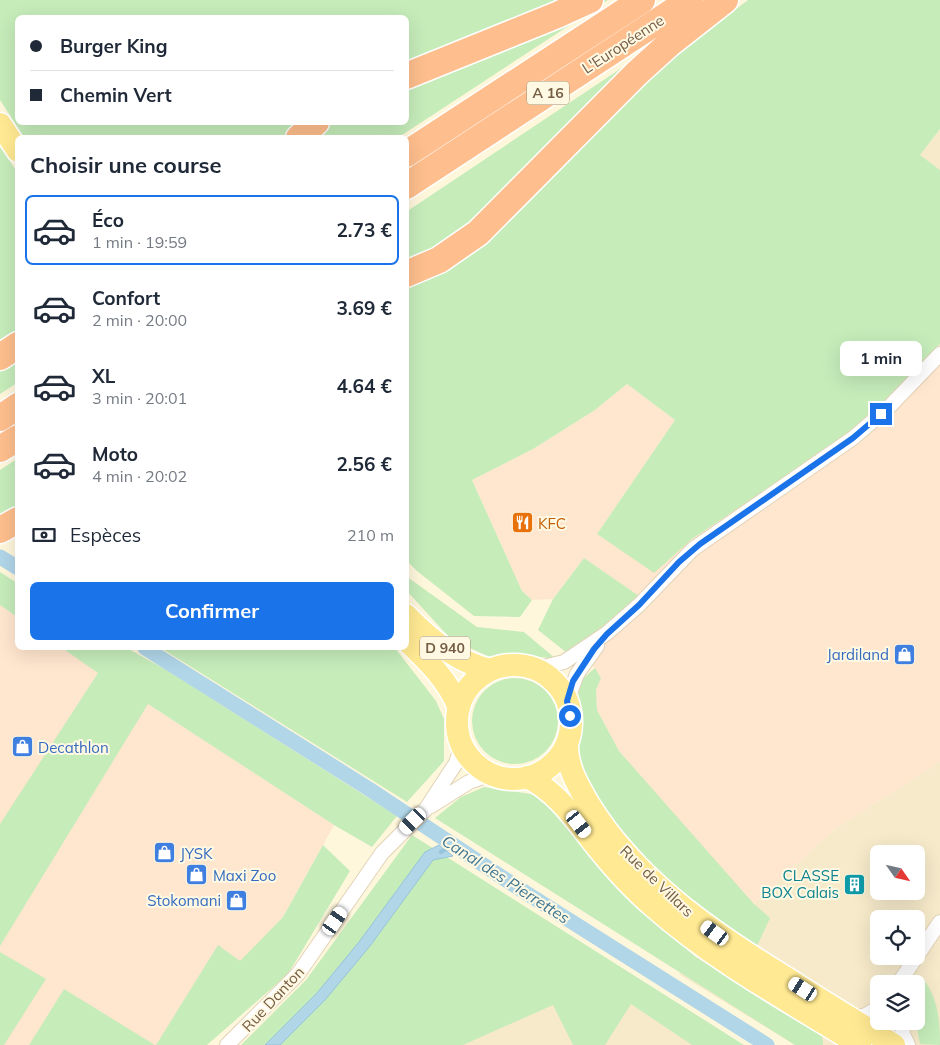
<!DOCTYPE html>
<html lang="fr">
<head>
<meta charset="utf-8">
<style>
	:root { --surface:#fff; --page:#f6f6f7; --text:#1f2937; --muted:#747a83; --line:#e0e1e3; --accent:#1a73e8 }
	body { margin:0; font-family:Mulish,sans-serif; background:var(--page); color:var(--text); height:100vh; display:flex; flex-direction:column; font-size:19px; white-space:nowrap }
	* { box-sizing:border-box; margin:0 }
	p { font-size:16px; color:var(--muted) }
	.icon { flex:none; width:28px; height:28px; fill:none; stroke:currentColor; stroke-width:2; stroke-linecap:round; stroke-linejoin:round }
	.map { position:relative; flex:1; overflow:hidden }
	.panel { position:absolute; left:15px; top:135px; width:394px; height:515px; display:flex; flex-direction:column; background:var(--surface); border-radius:8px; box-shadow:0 5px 20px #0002 }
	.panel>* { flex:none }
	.banner { position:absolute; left:15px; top:15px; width:394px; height:110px; border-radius:8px; box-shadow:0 5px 20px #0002; display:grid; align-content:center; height:110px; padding:0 15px; background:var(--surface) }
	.needle { width:32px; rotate:124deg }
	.buttons { position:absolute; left:870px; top:845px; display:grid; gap:10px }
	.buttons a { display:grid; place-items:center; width:55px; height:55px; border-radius:8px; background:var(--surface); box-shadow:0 5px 20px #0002; font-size:25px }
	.end { position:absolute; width:22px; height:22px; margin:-11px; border:6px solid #1a73e8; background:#fff; box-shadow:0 0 0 2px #fff }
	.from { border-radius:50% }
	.bubble { position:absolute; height:35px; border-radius:8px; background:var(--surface); box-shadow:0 5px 20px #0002; font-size:16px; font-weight:700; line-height:35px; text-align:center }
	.car { position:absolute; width:15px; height:30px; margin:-15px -8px; border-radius:6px; box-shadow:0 0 4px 1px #0007; background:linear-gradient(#fff 24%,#345 0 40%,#fff 0 76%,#345 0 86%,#fff 0) }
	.banner b { display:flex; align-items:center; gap:18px; height:48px; font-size:19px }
	.banner b+b { border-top:1px solid var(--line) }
	.banner i { width:12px; height:12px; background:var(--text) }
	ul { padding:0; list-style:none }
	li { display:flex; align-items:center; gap:15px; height:70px; margin:0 10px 8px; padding:0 5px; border:2px solid transparent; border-radius:8px }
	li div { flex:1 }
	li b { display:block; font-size:19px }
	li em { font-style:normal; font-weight:700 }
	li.active { border-color:var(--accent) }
	li>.icon { width:45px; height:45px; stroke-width:1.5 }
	h2 { padding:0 15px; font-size:22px; line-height:60px }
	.pay { display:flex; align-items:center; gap:12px; height:55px; padding:0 15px; font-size:19px }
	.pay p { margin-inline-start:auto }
	.action { display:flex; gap:10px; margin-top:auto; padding:10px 15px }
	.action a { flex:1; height:58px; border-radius:8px; background:var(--accent); color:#fff; font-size:20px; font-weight:700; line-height:58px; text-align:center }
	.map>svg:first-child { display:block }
	.residential { fill:#f6eaca; fill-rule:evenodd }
	.commercial { fill:#ffe6cf }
	.green { fill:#c6ecba }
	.water { fill:#b0d6e8; stroke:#95c4db }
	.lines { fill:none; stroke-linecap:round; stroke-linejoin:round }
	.stream { stroke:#95c4db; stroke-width:4.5 }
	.canal { stroke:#b0d6e8; stroke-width:15 }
	.street-casing { stroke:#e2d3b8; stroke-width:16 }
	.primary-casing { stroke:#fff; stroke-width:25 }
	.highway-casing { stroke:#fff; stroke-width:29 }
	.street { stroke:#fff; stroke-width:14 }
	.primary { stroke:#ffe992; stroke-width:22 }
	.highway { stroke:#febe8d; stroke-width:26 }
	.route { stroke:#1a73e8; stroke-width:6 }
	.labels { text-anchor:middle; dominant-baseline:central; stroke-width:4; stroke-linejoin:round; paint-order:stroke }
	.shield { fill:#fff9e4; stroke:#9e8c73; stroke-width:1 }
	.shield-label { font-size:14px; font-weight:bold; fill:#755d43 }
	.street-label { font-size:15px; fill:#755d43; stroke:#fff9e4 }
	.food-label { font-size:15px; fill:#c56008; stroke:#fff9e4; text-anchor:start }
	.shop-label { font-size:15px; fill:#366cbe; stroke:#fff9e4; text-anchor:start }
	.culture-label { font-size:15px; fill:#0d838f; stroke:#fff9e4; text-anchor:end }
	.water-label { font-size:16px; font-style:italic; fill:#3e7692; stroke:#fff9e4 }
</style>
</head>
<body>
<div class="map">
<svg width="940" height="1045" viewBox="0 0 940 1045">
	<rect width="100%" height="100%" fill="#fef7dc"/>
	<!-- residential -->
	<path class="residential" d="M940,129V170L920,155Z
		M940,762V1045H795L679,974L835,829ZM879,854H916V891H879ZM879,919H916V956H879ZM879,984H916V1021H879Z
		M591,959L724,1045H392Z"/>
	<!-- commercial -->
	<path class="commercial" d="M940,344V762L835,829L754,904L674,817L619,751L597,710L596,690L601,677L579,647L638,596L584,558L553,599L532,600L522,591L472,480L533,449L595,410L627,384L675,420L597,534L654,572L692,539L835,443L873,412Z
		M0,605L17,617L18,648H62L334,825L283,917L164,1040L161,1045H0Z"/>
	<!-- green -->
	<path class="green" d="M0,0H571L406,68V18H18V122L305,123L289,137H24L0,100Z
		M603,0H608L399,137L310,138L330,123L406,122V83Z
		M748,0H940V129L920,155L940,170V344L873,412L835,443L692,539L654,573L597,534L675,420L627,384L595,410L533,449L472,480L522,591L532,600L520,617L474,616L417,571L406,560V212L626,65L644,83L708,30Z
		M0,147L18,173L17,327L9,339L0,342Z
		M18,360L17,383L0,394V365Z
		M17,459V510L0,522V470Z
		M584,558L639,596L579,647L567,653L538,630L553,599Z
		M0,572L17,583V617L0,605Z
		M406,576L477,627L524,632L556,659L518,654L490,657L474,650L448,636L406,590Z
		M62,648H127L168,671L397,816L372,847L334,825L148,704L0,946V824L98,673Z
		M161,648H395L436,701L444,719V761L407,802Z
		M595,668L601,678L596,690L597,710L619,751L754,904L770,918L757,946L715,919L664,878L593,797L576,748L579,682Z
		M472 721a43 43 0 1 1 86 0a43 43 0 1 1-86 0Z
		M484,787L537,795L568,827L629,900L697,958L822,1033L823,1045H795L435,818L461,797Z
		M412,835L744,1045H692L631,1004L605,1045H573L553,1005L463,1045H241L306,980Z
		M323,845L350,871L288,974L207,1045H156L218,945L240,961L283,917Z
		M0,952L46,979L4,1045H0Z
		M921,976C938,997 940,1019 940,1045L920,1044C915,1020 915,1001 921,976Z
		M64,989L155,1045H29Z"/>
	<!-- water -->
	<path class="water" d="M439,845L453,856L433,860L370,946L325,1000L280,1045H265L317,993L359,942L425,852Z"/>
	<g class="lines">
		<!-- stream -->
		<path class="stream" d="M441,852L453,844"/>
		<!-- canal -->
		<path class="canal" d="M0,557L18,568
			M145,648L369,789L523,891L767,1045"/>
		<defs>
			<path id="street" d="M535,669L564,662L607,633L639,605L693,549L853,438L889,407L940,354
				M567,701L577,674L597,646
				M431,806L469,782L492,774
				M898,984L940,922
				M853,1019L866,1015L879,1007
				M902,1021L903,1034L908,1045
				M227,1045L298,974L382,853L426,809L433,798L456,763L462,745"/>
			<path id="primary" d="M0,124L18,151
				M406,615C429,639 458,663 491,670
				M406,640C427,660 448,680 459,708
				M457 722a57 57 0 1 1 114 0a57 57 0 1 1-114 0Z
				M567,743C566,765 577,784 588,803C636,882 714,934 791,981C825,1003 860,1024 894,1045
				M527,777C559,793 576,821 598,848C615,869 633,889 653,906C715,961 789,1001 860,1045"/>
			<path id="highway" d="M406,76L557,15L590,0
				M299,138L316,122
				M406,154L642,0
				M406,186L690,0
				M406,274L439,260L478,233L637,73L669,44L725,0
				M0,357L18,345
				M0,418L18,406
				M0,449L18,438
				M0,530L18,520"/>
		</defs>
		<!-- street casing -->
		<use href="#street" class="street-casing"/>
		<!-- primary casing -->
		<use href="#primary" class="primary-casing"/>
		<!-- highway casing -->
		<use href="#highway" class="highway-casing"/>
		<!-- street -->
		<use href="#street" class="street"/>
		<!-- primary -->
		<use href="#primary" class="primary"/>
		<!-- highway -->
		<use href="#highway" class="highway"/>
	</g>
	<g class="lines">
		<!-- route -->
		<path class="route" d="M570,716L567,701L573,681L594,649L607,634L639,605L679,562L700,544L853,438L881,414"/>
	</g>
	<!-- icons -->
	<defs>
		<symbol id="restaurant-square" viewBox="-11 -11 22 22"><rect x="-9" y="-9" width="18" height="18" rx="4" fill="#e8710a" stroke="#fff9e4"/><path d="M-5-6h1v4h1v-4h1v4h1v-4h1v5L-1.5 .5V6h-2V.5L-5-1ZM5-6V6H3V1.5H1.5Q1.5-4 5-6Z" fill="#fff"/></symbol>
		<symbol id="shop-square" viewBox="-11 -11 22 22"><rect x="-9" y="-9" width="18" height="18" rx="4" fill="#3f7fe0" stroke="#fff9e4"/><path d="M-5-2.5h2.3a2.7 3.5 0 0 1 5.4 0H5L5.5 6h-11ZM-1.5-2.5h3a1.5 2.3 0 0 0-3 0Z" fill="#fff"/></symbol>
		<symbol id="building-square" viewBox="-11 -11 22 22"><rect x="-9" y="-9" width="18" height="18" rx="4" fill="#0f9aa8" stroke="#fff9e4"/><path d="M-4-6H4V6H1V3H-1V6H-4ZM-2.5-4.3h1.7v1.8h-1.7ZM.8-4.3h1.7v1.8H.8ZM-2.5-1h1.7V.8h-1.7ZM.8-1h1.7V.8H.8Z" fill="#fff"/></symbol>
	</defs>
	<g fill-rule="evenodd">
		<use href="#restaurant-square" x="510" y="510" width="25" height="25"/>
		<use href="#shop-square" x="892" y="642" width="25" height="25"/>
		<use href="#shop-square" x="10" y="734" width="25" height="25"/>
		<use href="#shop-square" x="152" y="840" width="25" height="25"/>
		<use href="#shop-square" x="184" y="862" width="25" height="25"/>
		<use href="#building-square" x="842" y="872" width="25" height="25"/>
		<use href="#shop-square" x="224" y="888" width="25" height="25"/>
	</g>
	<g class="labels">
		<!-- shield labels -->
		<g class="shield">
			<rect x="527" y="81.5" width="42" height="23" rx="4"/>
			<rect x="420" y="636.5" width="50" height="23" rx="4"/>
		</g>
		<g class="shield-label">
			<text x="548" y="93">A 16</text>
			<text x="445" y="648">D 940</text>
		</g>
		<!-- street labels -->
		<g class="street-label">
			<text transform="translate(623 44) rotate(-33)">L'Européenne</text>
			<text transform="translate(657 881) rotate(44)">Rue de Villars</text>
			<text transform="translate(273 999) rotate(-47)">Rue Danton</text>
		</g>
		<!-- food labels -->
		<g class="food-label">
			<text x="538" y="523">KFC</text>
		</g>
		<!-- shop labels -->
		<g class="shop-label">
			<text x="889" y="654" text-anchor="end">Jardiland</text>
			<text x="38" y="747">Decathlon</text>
			<text x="180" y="853">JYSK</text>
			<text x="213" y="875">Maxi Zoo</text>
			<text x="221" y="900" text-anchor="end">Stokomani</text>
		</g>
		<!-- culture labels -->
		<g class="culture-label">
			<text x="839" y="875">CLASSE<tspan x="839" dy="17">BOX Calais</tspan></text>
		</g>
		<!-- water labels -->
		<g class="water-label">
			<text transform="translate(506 879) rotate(33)">Canal des Pierrettes</text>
		</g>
	</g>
</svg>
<div class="buttons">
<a><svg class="needle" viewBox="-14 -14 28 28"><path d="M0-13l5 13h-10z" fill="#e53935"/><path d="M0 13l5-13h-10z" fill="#747a83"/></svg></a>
<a><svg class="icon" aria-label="locate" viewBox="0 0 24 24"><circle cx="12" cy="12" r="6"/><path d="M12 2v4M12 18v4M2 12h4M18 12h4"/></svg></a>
<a><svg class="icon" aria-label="layers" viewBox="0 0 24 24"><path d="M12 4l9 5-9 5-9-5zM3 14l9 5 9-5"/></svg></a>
</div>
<i class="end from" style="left:570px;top:716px"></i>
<i class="end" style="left:881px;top:414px"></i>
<div class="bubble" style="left:840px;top:341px;width:82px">1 min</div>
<i class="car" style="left:413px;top:821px;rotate:225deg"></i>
<i class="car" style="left:579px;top:824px;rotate:142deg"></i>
<i class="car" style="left:335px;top:921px;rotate:35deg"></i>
<i class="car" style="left:715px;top:933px;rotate:306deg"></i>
<i class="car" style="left:803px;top:989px;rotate:302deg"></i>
<div class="banner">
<b><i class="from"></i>Burger King</b>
<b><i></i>Chemin Vert</b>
</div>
<section class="panel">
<h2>Choisir une course</h2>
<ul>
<li class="active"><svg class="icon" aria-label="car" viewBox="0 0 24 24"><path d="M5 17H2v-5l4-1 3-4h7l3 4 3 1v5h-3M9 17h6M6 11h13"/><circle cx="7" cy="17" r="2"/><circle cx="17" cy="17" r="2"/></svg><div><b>Éco</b><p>1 min · 19:59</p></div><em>2.73 €</em></li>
<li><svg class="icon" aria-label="car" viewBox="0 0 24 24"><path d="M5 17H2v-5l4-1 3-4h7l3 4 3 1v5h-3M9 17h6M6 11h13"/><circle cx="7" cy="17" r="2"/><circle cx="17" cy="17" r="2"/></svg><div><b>Confort</b><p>2 min · 20:00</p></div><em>3.69 €</em></li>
<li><svg class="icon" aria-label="car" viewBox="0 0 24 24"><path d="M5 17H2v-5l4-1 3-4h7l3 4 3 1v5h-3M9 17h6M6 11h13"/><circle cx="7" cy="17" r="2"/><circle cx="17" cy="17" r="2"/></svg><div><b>XL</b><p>3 min · 20:01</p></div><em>4.64 €</em></li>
<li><svg class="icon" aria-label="car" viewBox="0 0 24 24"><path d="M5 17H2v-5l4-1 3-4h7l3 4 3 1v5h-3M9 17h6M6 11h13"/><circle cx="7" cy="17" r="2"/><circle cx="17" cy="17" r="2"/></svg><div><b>Moto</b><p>4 min · 20:02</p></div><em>2.56 €</em></li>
</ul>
<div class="pay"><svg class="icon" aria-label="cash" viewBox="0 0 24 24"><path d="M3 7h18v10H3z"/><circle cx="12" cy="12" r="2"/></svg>Espèces<p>210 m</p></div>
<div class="action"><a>Confirmer</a></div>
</section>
</div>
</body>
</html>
